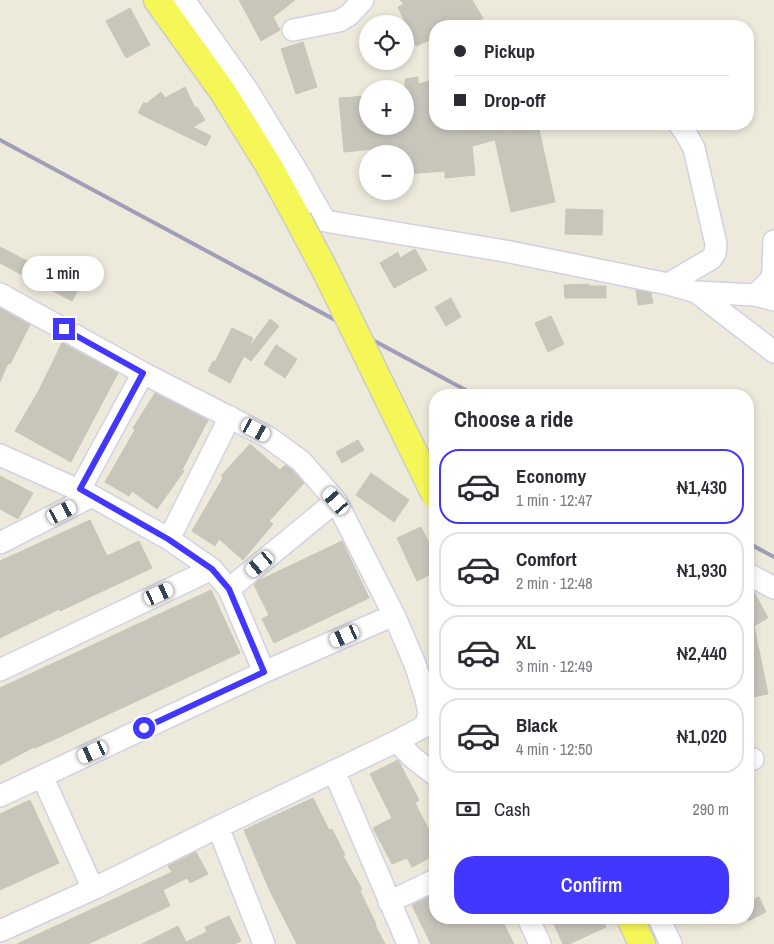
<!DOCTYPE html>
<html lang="en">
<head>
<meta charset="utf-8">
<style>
	:root { --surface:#fff; --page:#f2f2f3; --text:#2b2b33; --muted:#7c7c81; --line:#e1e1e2; --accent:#4137ff }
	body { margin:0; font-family:"Archivo Narrow",sans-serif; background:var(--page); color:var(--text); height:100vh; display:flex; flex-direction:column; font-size:19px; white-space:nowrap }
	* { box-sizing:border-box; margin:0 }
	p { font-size:16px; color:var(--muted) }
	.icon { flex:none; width:28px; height:28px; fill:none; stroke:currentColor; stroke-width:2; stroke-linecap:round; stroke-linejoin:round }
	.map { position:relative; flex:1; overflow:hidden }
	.details { position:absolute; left:429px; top:389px; width:325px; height:535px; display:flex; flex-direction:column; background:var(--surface); border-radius:20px; box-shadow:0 2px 8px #0003 }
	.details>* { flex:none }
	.guide { position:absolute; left:429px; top:20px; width:325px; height:110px; border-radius:20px; box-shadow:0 2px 8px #0003; display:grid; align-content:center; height:110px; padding:0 25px; background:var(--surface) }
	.controls { position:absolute; left:359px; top:15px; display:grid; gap:10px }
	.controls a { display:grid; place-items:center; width:55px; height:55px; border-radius:50%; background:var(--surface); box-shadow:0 2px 8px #0003; font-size:25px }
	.end { position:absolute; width:22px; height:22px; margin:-11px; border:6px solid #4137ff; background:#fff; box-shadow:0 0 0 2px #fff }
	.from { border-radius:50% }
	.bubble { position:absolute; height:35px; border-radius:18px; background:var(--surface); box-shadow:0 2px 8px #0003; font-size:16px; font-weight:600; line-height:35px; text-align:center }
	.car { position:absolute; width:15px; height:30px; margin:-15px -8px; border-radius:6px; box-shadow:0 0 4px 1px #0007; background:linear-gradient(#fff 24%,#345 0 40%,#fff 0 76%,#345 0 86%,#fff 0) }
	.guide b { display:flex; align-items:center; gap:18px; height:48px; font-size:19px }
	.guide b+b { border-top:1px solid var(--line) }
	.guide i { width:12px; height:12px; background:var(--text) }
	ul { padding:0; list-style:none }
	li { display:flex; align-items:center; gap:15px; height:75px; margin:0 10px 8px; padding:0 15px; border:2px solid var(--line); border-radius:20px }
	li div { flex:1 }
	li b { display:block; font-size:19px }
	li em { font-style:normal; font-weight:600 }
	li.on { border-color:var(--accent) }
	li>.icon { width:45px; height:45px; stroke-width:1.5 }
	h2 { padding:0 25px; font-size:22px; line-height:60px }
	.pay { display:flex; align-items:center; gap:12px; height:55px; padding:0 25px; font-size:19px }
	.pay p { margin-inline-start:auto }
	.button { display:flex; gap:10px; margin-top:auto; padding:10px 25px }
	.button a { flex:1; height:58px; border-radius:20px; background:var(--accent); color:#fff; font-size:20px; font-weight:600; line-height:58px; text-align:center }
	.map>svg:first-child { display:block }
	.building { fill:#c8c6bb; stroke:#c8c6b5 }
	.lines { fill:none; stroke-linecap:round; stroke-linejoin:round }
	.minor-casing { stroke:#d2d1e4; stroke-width:24 }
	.major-casing { stroke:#ccc; stroke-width:29 }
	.minor { stroke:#fff; stroke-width:21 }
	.major { stroke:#f5f658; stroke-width:26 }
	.rail { stroke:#a09eb6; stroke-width:4 }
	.major-bridge-casing { stroke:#ccc; stroke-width:29; stroke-linecap:butt }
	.major-bridge { stroke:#f5f658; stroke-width:26 }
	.route { stroke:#4137ff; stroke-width:6 }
</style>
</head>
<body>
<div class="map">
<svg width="774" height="944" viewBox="0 0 774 944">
	<rect width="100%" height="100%" fill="#edeadc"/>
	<!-- building -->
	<path class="building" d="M239,0H295L273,17L280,30L261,41Z
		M400,0H472L483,18L479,21L481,26H435V38L416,46L398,7L404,4Z
		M130,8L150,45L126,58L106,21Z
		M303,42L317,87L296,94L281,49Z
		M418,77V84L435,80V124H505L506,131L538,125L555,202L511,212L495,140L472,146L475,175L445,178V171L405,174V154H394V147L344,152L339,98L368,96V126H378V128L405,127V79Z
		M185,87L195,108L197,107L205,120L193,127L211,136L206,146L138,113L144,102L146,104L161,92L165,98Z
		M566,209L603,210L602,235L565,234Z
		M0,247L79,288L72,301L0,263Z
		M415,249L427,270L394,288L380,263L398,252L400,258Z
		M589,284V286H606V298H565L564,285Z
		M636,290L651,293L653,303L638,305Z
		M451,298L461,317L446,326L435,307Z
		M0,308L30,325L10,364L8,363L0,382Z
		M551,316L564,344L548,352L535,323Z
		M270,319L279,326L251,361L244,356L230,383L208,371L213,361L215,362L232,328L253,338L248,349Z
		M62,343L118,373L71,462L15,431L38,392Z
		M276,345L297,359L285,378L264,364Z
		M155,393L208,420L182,470L184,471L157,509L132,491L129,496L105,482L135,430L133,428Z
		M358,440L364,450L342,463L336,452Z
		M250,444L280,470L285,465L290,468L304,483L269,521L273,524L243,560L219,539L215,546L192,531L223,478L221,476Z
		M371,473L409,500L394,522L356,495Z
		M0,476L33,493L18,519L0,509Z
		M90,520L107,556L139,541L152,568L60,611L59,609L0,638V561Z
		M421,527L435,555V572L417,581L397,538Z
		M342,541L369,598L274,643L262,619L269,615L254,585L258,581Z
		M748,588L754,592L768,618L754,626L768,694L748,698Z
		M211,590L240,653L53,740L35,748L34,747L0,765V688Z
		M398,760L419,800L415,803L435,842V855L412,867L407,858L392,864L373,828L392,818L370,774Z
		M313,798L329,830L332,829L345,855L343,856L362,889L360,891L376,924L375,925L385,944H297L269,889L244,830Z
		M30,800L59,863L0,890V814Z
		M196,852L208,874L190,883L187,878L163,890L170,906L88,944H17L172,872L168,866Z
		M435,894V918H501L514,944H431L412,905Z
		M759,897L766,912L748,921V902Z
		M229,916L241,941L234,944H142L178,926L186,942L207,932L205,927Z
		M562,918H602L606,927L569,944H563L553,922Z"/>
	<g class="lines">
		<defs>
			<path id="minor" d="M184,0L248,91L297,171L325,221L505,251L668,284L696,292L774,352
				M293,30L339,21L349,15L363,0
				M668,284L711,259L715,253L716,244L694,148L685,132L679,124
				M696,292L755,295L774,300
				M0,294L143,373L268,437L301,461L336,501L394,615L415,664L426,698L429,714L425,726L397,741L218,827L93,889L0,931
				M755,295L771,280L773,271L774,241
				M0,455L92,496L169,539L212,569L229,589L264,672
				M80,489L143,373
				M169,539L230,417
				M0,543L92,496
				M748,574L774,588
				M229,589L336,501
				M0,670L212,569
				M397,741L411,756L435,775
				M748,761L753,759
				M334,771L408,944
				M42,776L93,889
				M0,796L264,672L394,615
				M218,827L264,944
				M389,902L435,880
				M528,918L540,944
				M659,918L671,944"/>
			<path id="major" d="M157,0L223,92L269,166L298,219
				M630,918L642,944"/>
		</defs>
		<!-- minor casing -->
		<use href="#minor" class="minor-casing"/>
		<!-- major casing -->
		<use href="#major" class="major-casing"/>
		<!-- minor -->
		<use href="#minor" class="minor"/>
		<!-- major -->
		<use href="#major" class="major"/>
		<!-- rail -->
		<path class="rail" d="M0,140L475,395
			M748,543L774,557"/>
		<defs>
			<path id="major-bridge" d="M298,219L326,272L435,495"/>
		</defs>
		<!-- major-bridge casing -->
		<use href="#major-bridge" class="major-bridge-casing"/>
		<!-- major-bridge -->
		<use href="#major-bridge" class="major-bridge"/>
	</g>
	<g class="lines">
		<!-- route -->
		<path class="route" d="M64,329L143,373L80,489L168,539L212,569L229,589L264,672L144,728"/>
	</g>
</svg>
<div class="controls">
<a><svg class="icon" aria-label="locate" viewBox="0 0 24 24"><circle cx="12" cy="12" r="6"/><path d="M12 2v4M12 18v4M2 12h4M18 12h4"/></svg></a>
<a>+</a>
<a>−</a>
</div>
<i class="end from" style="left:144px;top:728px"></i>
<i class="end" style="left:64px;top:329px"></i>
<div class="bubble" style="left:22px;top:256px;width:82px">1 min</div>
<i class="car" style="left:256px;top:430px;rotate:118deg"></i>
<i class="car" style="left:336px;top:501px;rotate:319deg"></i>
<i class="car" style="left:62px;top:512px;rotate:63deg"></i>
<i class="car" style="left:260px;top:564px;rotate:230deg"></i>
<i class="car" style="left:159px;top:594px;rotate:65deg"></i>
<i class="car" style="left:345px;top:636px;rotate:246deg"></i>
<i class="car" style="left:93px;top:752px;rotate:245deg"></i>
<div class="guide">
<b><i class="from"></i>Pickup</b>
<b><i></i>Drop-off</b>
</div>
<section class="details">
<h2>Choose a ride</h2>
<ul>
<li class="on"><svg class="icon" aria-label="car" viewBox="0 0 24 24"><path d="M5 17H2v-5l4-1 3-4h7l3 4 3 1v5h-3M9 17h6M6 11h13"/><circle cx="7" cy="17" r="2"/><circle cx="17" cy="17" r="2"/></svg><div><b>Economy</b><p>1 min · 12:47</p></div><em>₦1,430</em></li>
<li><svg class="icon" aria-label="car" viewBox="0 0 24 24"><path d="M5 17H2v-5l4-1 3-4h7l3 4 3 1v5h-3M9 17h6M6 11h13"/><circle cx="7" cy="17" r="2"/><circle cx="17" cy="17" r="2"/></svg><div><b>Comfort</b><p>2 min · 12:48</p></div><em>₦1,930</em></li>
<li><svg class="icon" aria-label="car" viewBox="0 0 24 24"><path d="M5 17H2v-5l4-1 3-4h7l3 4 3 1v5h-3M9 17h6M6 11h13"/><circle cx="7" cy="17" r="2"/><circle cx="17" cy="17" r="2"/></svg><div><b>XL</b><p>3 min · 12:49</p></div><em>₦2,440</em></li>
<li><svg class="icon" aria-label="car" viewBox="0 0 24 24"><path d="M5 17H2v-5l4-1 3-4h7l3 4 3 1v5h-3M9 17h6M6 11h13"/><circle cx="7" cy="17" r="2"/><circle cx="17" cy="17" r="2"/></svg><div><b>Black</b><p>4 min · 12:50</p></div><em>₦1,020</em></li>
</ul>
<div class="pay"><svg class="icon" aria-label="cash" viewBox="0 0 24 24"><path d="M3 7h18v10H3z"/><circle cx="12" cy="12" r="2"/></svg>Cash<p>290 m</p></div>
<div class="button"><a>Confirm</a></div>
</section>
</div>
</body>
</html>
